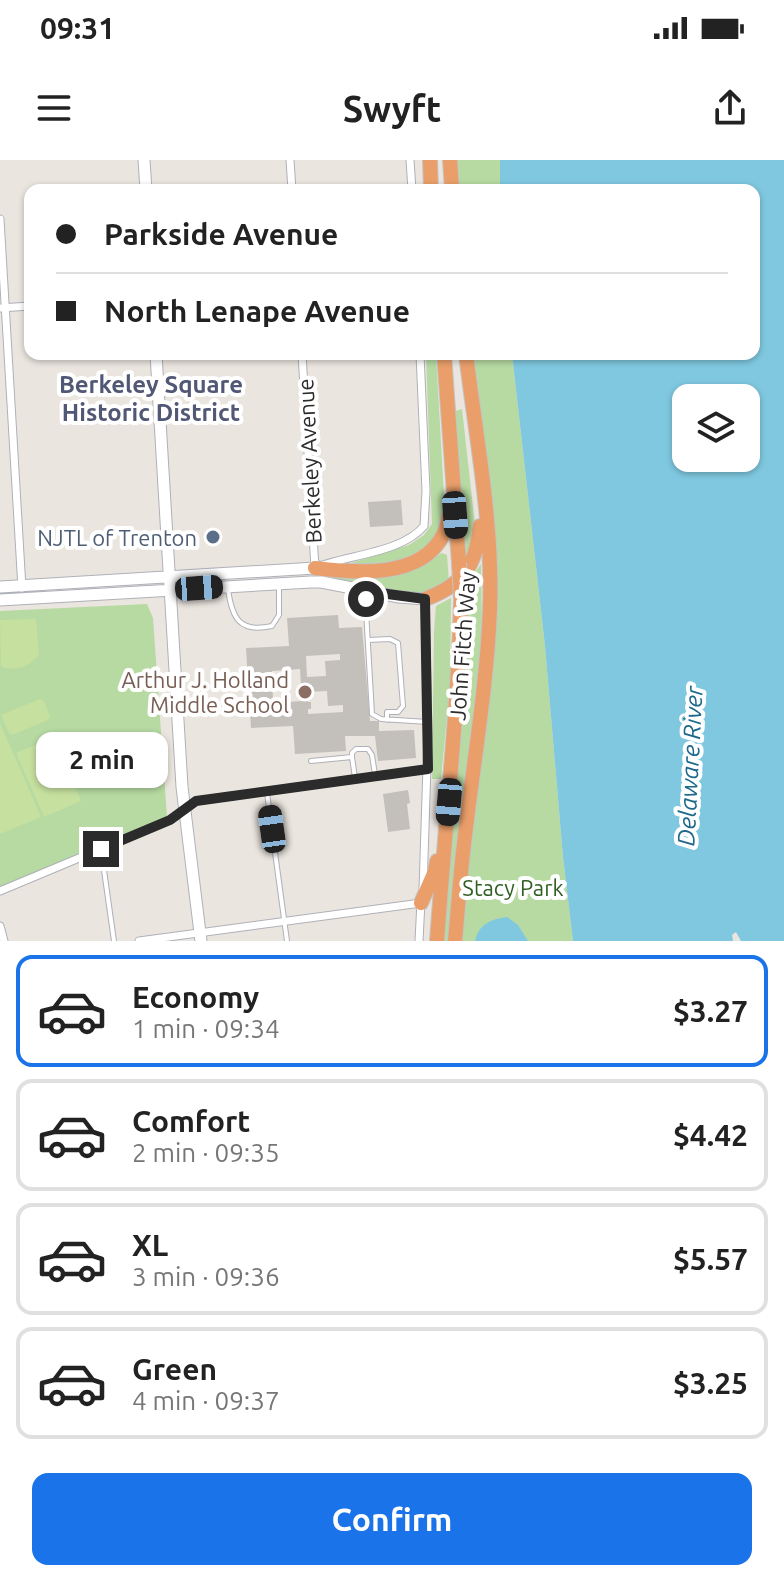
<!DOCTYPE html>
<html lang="en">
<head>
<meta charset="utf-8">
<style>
	:root { --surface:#fff; --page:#f2f2f2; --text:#222; --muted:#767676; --line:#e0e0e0; --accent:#1a73e8 }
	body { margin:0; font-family:Ubuntu,sans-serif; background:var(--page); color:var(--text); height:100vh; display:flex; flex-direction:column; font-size:30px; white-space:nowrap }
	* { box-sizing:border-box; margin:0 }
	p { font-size:26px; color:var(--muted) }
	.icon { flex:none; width:44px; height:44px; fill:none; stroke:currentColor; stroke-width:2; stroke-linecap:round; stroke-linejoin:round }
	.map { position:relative; height:781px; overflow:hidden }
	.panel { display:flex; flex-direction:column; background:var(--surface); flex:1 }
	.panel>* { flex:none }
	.guide { position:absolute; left:24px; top:24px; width:736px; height:176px; border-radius:16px; box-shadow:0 2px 6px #0004; display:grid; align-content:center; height:176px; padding:0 32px; background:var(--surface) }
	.tools { position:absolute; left:672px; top:224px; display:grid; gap:16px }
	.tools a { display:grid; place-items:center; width:88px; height:88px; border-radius:16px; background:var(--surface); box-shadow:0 2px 6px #0004; font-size:40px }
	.end { position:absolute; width:36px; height:36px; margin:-18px; border:10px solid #2b2b2b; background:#fff; box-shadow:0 0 0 4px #fff }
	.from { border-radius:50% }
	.bubble { position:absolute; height:56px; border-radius:16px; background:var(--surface); box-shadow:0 2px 6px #0004; font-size:26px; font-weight:600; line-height:56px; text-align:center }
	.car { position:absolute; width:24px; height:48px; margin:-24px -12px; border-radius:10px; box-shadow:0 0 6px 2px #0007; background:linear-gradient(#222 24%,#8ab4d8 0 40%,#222 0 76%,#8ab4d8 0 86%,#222 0) }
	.guide b { display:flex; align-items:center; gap:28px; height:76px; font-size:30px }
	.guide b+b { border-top:2px solid var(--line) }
	.guide i { width:20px; height:20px; background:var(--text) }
	ul { padding:14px 0 0; list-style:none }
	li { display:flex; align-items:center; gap:24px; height:112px; margin:0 16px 12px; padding:0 16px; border:4px solid var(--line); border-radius:16px }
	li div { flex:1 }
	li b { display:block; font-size:30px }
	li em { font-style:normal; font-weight:600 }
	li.active { border-color:var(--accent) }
	li>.icon { width:72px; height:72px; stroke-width:1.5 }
	.action { display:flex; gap:16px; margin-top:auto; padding:16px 32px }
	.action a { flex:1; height:92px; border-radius:16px; background:var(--accent); color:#fff; font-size:32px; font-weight:600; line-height:92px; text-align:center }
	.status { display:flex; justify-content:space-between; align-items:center; height:56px; padding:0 40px; background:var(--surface); direction:ltr }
	.status svg { height:22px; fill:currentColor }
	header { display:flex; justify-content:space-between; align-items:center; height:104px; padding:0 32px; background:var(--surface); font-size:36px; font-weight:600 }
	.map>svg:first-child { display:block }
	.green { fill:#b6daa2 }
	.pitch { fill:#c6e09f }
	.water { fill:#7fc8e0; fill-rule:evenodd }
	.building { fill:#c3bfbb; fill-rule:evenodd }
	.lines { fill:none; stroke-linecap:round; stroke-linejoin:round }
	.lane-casing { stroke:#afb1b9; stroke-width:6 }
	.street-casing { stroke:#afb1b9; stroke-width:9 }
	.secondary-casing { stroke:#afb1b9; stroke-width:13 }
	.highway-casing { stroke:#c4c4c4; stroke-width:16 }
	.lane { stroke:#fff; stroke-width:4 }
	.street { stroke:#fff; stroke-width:7 }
	.secondary { stroke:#fff; stroke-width:11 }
	.highway { stroke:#ea9f6a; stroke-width:14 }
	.highway-bridge-casing { stroke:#c4c4c4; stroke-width:16; stroke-linecap:butt }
	.highway-bridge { stroke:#ea9f6a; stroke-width:14 }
	.route { stroke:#2b2b2b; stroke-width:10 }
	.service-dot { fill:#5c6f8a; stroke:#fff; stroke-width:3 }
	.education-dot { fill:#8d6e63; stroke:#fff; stroke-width:3 }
	.labels { text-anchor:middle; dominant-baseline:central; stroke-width:8; stroke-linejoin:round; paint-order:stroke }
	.street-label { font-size:22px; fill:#2b2b2b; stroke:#fff }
	.service-label { font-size:22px; fill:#4e5e75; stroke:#fff; text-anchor:end }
	.education-label { font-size:22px; fill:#785e54; stroke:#fff; text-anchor:end }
	.park-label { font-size:22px; fill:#315f23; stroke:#fff }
	.neighbourhood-label { font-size:24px; font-weight:bold; fill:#515876; stroke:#fff }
	.water-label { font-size:24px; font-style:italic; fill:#1e688b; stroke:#fff }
</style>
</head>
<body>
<div class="status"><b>09:31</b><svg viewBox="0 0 49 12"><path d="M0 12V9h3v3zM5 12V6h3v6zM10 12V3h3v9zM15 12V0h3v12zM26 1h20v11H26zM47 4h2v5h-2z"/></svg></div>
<header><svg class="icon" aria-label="menu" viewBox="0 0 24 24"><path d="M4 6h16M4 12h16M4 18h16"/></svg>Swyft<svg class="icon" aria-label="share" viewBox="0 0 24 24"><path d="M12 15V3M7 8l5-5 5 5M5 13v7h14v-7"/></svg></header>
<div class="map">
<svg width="784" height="781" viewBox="0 0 784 781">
	<rect width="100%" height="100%" fill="#ebe5df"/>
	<!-- green -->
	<path class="green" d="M450,0H500V30H452Z
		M426,194H436L444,336L441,365L431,384L415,397L387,405L338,407L409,385L424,375L432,364Z
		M466,194H512L545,486L563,697L573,781H456L490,446Z
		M462,249L476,374L467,403L455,251Z
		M442,393L447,395L449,423L423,434L395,433L332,418L335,416L390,415L412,411Z
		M481,404L482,467L478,516L457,680L448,781H443L467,510V424Z
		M451,438L450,525L441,619H432L434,471L436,446Z
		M147,444L153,458L167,657L0,727V451Z"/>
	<!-- pitch -->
	<path class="pitch" d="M36,459L39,495C28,507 17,512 1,506L0,460Z
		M40,539L44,541L50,556L48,560L12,575L9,573L1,555Z
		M0,563L41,657L0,674Z
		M54,577L81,641L44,657L16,593Z"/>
	<!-- water -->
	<path class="water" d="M500,0H784V781H741L736,772L732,775L733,781H573L563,697L545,486L512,194H754V30H500ZM686,238H746V298H686Z
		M507,757L518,765L528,781H475C479,764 491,759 507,757Z"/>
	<!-- building -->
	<path class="building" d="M401,340L403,365L370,367L368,342Z
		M338,455L339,468L362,467L370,561H379V571L414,570L416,598L378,601L375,576H345L346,591L295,594L293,566L251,568L246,488L289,486L287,458ZM340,494V500L325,501L326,516L307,517L306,496ZM300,509L302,541L273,543L272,511ZM327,531L328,546L343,545V552L308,554V549H311V542H308L307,532Z
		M408,630L410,643L407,644L410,669L388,672L383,634Z"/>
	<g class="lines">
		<defs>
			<path id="lane" d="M228,429C232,459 240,473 272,466L279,455V427
				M365,433L372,554L381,559L428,562
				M368,480L390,479L398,483L403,546L398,552H387V560
				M352,597L355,618
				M311,601L352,597V593L356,589H368L372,595L375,615
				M267,633L287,781
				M101,689L114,781"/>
			<path id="street" d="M290,0L292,30
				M410,0L412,30
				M0,59L22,428
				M0,148L30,146
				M302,194L315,408C346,395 402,393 424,366L426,331L420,194
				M423,729L428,575L425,439
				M0,731L170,660L196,641L428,609
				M0,766L4,781
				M139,781L421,743
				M419,781L421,741"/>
			<path id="secondary" d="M144,0L146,30
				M156,194L182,627L201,781
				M0,427L315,408
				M0,440L311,422H321L399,437L425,439"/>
			<path id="highway" d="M430,0L431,30
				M450,0L452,30
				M444,194L459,403
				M315,408C356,413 421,419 443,375C447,368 448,359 450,351
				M425,439C463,425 476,406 480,366
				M421,743L435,711L437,701
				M437,781C445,667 458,553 461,439
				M455,781C458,749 460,716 464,684C473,605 487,527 490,448C493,363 476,278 466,194"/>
		</defs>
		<!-- lane casing -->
		<use href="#lane" class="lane-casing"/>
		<!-- street casing -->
		<use href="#street" class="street-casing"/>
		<!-- secondary casing -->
		<use href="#secondary" class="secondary-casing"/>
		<!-- highway casing -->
		<use href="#highway" class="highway-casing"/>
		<!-- lane -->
		<use href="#lane" class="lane"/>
		<!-- street -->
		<use href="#street" class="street"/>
		<!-- secondary -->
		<use href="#secondary" class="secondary"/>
		<!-- highway -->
		<use href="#highway" class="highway"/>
		<defs>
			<path id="highway-bridge" d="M459,403L461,439"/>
		</defs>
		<!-- highway-bridge casing -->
		<use href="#highway-bridge" class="highway-bridge-casing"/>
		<!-- highway-bridge -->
		<use href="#highway-bridge" class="highway-bridge"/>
	</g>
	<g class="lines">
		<!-- route -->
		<path class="route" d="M101,689L170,660L196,641L428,609L425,439L365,431L366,439"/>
	</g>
	<!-- markers -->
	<circle class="service-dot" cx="213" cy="377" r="8"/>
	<circle class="education-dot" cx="305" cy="532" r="8"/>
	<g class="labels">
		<!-- street labels -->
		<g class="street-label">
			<text transform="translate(309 301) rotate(-93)">Berkeley Avenue</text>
			<text transform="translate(462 486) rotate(-86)">John Fitch Way</text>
		</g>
		<!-- service labels -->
		<g class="service-label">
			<text x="197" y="377">NJTL of Trenton</text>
		</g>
		<!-- education labels -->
		<g class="education-label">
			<text x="289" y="519">Arthur J. Holland<tspan x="289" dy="25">Middle School</tspan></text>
		</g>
		<!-- park labels -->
		<g class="park-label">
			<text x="513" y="727">Stacy Park</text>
		</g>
		<!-- neighbourhood labels -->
		<g class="neighbourhood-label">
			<text x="151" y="224">Berkeley Square<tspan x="151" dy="28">Historic District</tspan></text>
		</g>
		<!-- water labels -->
		<g class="water-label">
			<text transform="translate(690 606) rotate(-87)">Delaware River</text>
		</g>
	</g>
</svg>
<div class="tools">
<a><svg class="icon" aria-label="layers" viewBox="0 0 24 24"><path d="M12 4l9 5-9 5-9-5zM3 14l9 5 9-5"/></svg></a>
</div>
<i class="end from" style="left:366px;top:439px"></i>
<i class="end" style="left:101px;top:689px"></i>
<div class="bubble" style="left:36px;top:572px;width:132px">2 min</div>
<i class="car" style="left:455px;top:355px;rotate:176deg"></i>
<i class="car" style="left:199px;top:428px;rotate:86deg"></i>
<i class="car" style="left:449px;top:642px;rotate:185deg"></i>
<i class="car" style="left:272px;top:669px;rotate:352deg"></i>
<div class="guide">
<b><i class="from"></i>Parkside Avenue</b>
<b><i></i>North Lenape Avenue</b>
</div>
</div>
<section class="panel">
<ul>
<li class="active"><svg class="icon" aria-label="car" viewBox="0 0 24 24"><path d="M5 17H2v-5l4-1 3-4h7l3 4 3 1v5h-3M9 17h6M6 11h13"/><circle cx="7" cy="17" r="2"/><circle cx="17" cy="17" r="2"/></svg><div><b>Economy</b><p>1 min · 09:34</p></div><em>$3.27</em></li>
<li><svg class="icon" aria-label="car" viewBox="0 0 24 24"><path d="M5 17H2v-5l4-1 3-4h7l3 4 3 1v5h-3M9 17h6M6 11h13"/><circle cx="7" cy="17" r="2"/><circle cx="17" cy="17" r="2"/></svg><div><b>Comfort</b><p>2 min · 09:35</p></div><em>$4.42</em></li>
<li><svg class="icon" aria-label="car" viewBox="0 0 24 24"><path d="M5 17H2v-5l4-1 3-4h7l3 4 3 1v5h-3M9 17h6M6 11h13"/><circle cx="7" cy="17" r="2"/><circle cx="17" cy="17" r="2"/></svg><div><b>XL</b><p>3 min · 09:36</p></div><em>$5.57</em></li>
<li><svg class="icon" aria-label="car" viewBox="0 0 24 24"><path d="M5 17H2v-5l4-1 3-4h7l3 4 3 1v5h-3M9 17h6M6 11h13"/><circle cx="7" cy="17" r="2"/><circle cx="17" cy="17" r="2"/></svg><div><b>Green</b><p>4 min · 09:37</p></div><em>$3.25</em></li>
</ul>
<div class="action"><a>Confirm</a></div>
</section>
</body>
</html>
